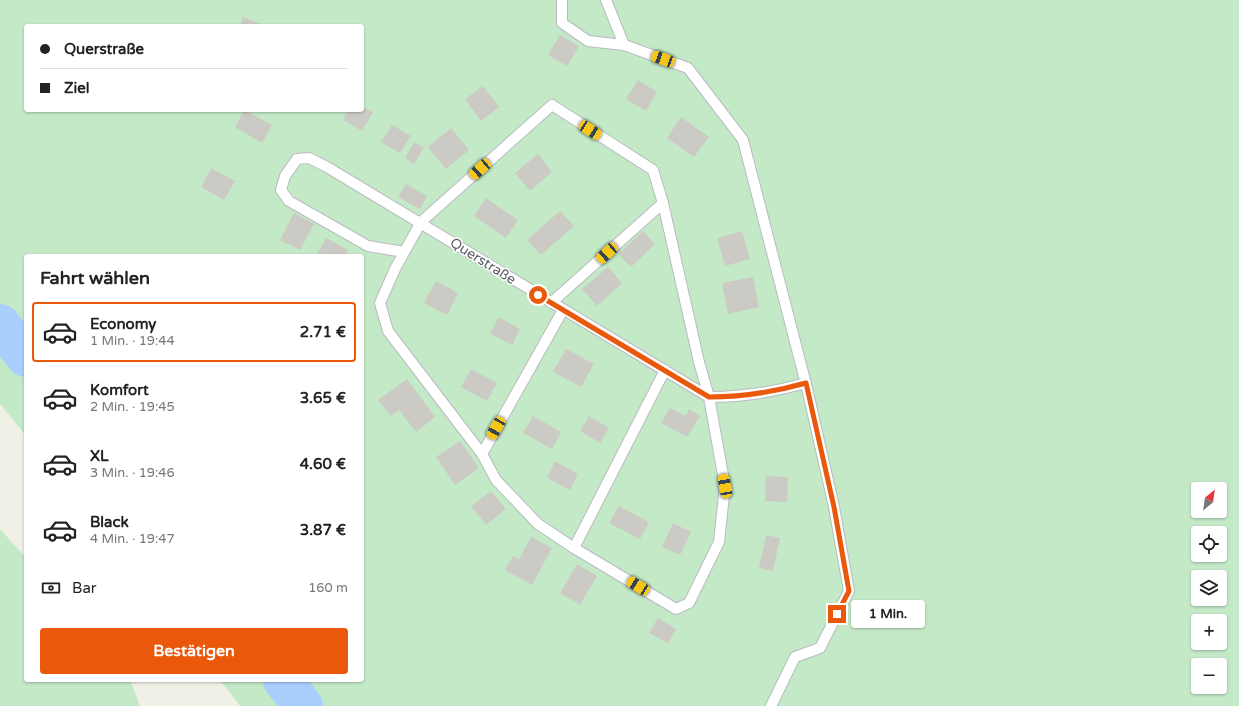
<!DOCTYPE html>
<html lang="de">
<head>
<meta charset="utf-8">
<style>
	:root { --surface:#fff; --page:#f2f2f2; --text:#222; --muted:#767676; --line:#e0e0e0; --accent:#ea580c }
	body { margin:0; font-family:"Varela Round",sans-serif; background:var(--page); color:var(--text); height:100vh; display:flex; flex-direction:column; font-size:15px; white-space:nowrap }
	* { box-sizing:border-box; margin:0 }
	p { font-size:13px; color:var(--muted) }
	.icon { flex:none; width:22px; height:22px; fill:none; stroke:currentColor; stroke-width:2; stroke-linecap:round; stroke-linejoin:round }
	.map { position:relative; flex:1; overflow:hidden }
	.side { position:absolute; left:24px; top:254px; width:340px; height:428px; display:flex; flex-direction:column; background:var(--surface); border-radius:4px; box-shadow:0 1px 3px #0004 }
	.side>* { flex:none }
	.guide { position:absolute; left:24px; top:24px; width:340px; height:88px; border-radius:4px; box-shadow:0 1px 3px #0004; display:grid; align-content:center; height:88px; padding:0 16px; background:var(--surface) }
	.needle { width:26px; rotate:29deg }
	.controls { position:absolute; left:1191px; top:482px; display:grid; gap:8px }
	.controls a { display:grid; place-items:center; width:36px; height:36px; border-radius:4px; background:var(--surface); box-shadow:0 1px 3px #0004; font-size:20px }
	.end { position:absolute; width:18px; height:18px; margin:-9px; border:5px solid #ea580c; background:#fff; box-shadow:0 0 0 2px #fff }
	.from { border-radius:50% }
	.bubble { position:absolute; height:28px; border-radius:4px; background:var(--surface); box-shadow:0 1px 3px #0004; font-size:13px; font-weight:800; line-height:28px; text-align:center }
	.car { position:absolute; width:12px; height:24px; margin:-12px -6px; border-radius:5px; box-shadow:0 0 3px 1px #0007; background:linear-gradient(#f5c518 24%,#345 0 40%,#f5c518 0 76%,#345 0 86%,#f5c518 0) }
	.guide b { display:flex; align-items:center; gap:14px; height:38px; font-size:15px }
	.guide b+b { border-top:1px solid var(--line) }
	.guide i { width:10px; height:10px; background:var(--text) }
	ul { padding:0; list-style:none }
	li { display:flex; align-items:center; gap:12px; height:60px; margin:0 8px 6px; padding:0 8px; border:2px solid transparent; border-radius:4px }
	li div { flex:1 }
	li b { display:block; font-size:15px }
	li em { font-style:normal; font-weight:800 }
	li.active { border-color:var(--accent) }
	li>.icon { width:36px; height:36px; stroke-width:1.5 }
	h2 { padding:0 16px; font-size:18px; line-height:48px }
	.pay { display:flex; align-items:center; gap:10px; height:44px; padding:0 16px; font-size:15px }
	.pay p { margin-inline-start:auto }
	.cta { display:flex; gap:8px; margin-top:auto; padding:8px 16px }
	.cta a { flex:1; height:46px; border-radius:4px; background:var(--accent); color:#fff; font-size:16px; font-weight:800; line-height:46px; text-align:center }
	.map>svg:first-child { display:block }
	.green { fill:#c3e9c7; fill-rule:evenodd }
	.lines { fill:none; stroke-linecap:round; stroke-linejoin:round }
	.river { stroke:#a9cfff; stroke-width:40 }
	.building { fill:#cccac4 }
	.service-casing { stroke:#b9bbc1; stroke-width:12 }
	.service { stroke:#fff; stroke-width:10 }
	.route { stroke:#ea580c; stroke-width:5 }
	.labels { text-anchor:middle; dominant-baseline:central; stroke-width:3; stroke-linejoin:round; paint-order:stroke }
	.street-label { font-size:14px; fill:#5e6168; stroke:#fff }
</style>
</head>
<body>
<div class="map">
<svg width="1239" height="706" viewBox="0 0 1239 706">
	<rect width="100%" height="100%" fill="#f1f0e7"/>
	<!-- green -->
	<path class="green" d="M0,0H1239V706H240L220,680H362V256H26V436L0,404ZM26,26H362V110H26ZM1198,489H1220V511H1198ZM1198,533H1220V555H1198ZM1198,577H1220V599H1198ZM1198,621H1220V643H1198ZM1198,665H1220V687H1198Z
		M0,529L26,558V680H130L140,706H0Z"/>
	<g class="lines">
		<!-- river -->
		<path class="river" d="M0,324L26,357
			M283,680L303,706"/>
	</g>
	<!-- building -->
	<path class="building" d="M243,17L265,26H240Z
		M560,35L579,46L567,66L548,55Z
		M638,80L657,92L646,111L626,99Z
		M483,86L499,107L481,121L465,99Z
		M362,106L373,112L362,131L343,120L349,110H362Z
		M244,110L272,125L262,143L235,127Z
		M681,117L709,137L694,157L667,138Z
		M392,125L411,136L400,153L381,142Z
		M451,128L469,150L446,169L428,147Z
		M414,142L424,148L414,164L405,158Z
		M538,154L552,172L530,191L515,173Z
		M211,168L235,181L224,200L201,187Z
		M406,184L427,196L420,209L398,197Z
		M486,198L518,220L506,238L474,216Z
		M560,211L574,226L541,255L527,240Z
		M294,213L314,224L300,250L280,240Z
		M643,231L655,244L631,267L618,254Z
		M742,231L750,259L725,266L717,238Z
		M326,238L348,250L345,256H316Z
		M608,267L622,283L597,306L582,289Z
		M753,277L759,307L728,314L722,283Z
		M436,281L458,293L447,315L424,303Z
		M499,317L520,329L512,345L490,334Z
		M566,349L594,364L581,387L553,372Z
		M471,369L497,383L487,401L461,387Z
		M407,379L435,417L416,432L399,410L391,416L378,400Z
		M670,408L686,416L689,409L700,416L687,437L661,423Z
		M533,416L561,432L552,449L523,433Z
		M589,416L609,428L600,443L580,431Z
		M460,441L479,468L455,485L436,457Z
		M555,461L578,474L570,490L547,478Z
		M766,476L788,477L787,502L765,501Z
		M491,491L506,509L486,525L471,506Z
		M619,506L649,522L640,539L609,523Z
		M673,523L691,532L680,555L662,547Z
		M766,535L780,538L773,571L759,568Z
		M531,537L552,548L532,585L505,570L513,556L519,559Z
		M577,564L597,576L580,605L560,593Z
		M658,618L676,629L668,643L649,633Z"/>
	<g class="lines">
		<defs>
			<path id="service" d="M562,0V23L588,41L624,45L688,68L743,140L807,388L834,507L849,591L820,648L795,657L771,706
				M606,0L624,45
				M552,105L653,170L663,203L699,362L709,397L725,486L719,542L689,603L676,609L574,548L538,524L496,480L482,454L388,331L380,303L395,269L421,222Z
				M404,252L368,246L289,201L281,190L285,176L297,159L309,158L327,167L709,397C742,397 774,392 806,383
				M551,303L663,203
				M482,454L563,310
				M574,548L665,370"/>
		</defs>
		<!-- service casing -->
		<use href="#service" class="service-casing"/>
		<!-- service -->
		<use href="#service" class="service"/>
	</g>
	<g class="lines">
		<!-- route -->
		<path class="route" d="M538,295L709,397C742,397 774,392 806,383L834,507L849,591L837,614"/>
	</g>
	<g class="labels">
		<!-- street labels -->
		<g class="street-label">
			<text transform="translate(483 261) rotate(32)">Querstraße</text>
		</g>
	</g>
</svg>
<div class="controls">
<a><svg class="needle" viewBox="-14 -14 28 28"><path d="M0-13l5 13h-10z" fill="#e53935"/><path d="M0 13l5-13h-10z" fill="#767676"/></svg></a>
<a><svg class="icon" aria-label="locate" viewBox="0 0 24 24"><circle cx="12" cy="12" r="6"/><path d="M12 2v4M12 18v4M2 12h4M18 12h4"/></svg></a>
<a><svg class="icon" aria-label="layers" viewBox="0 0 24 24"><path d="M12 4l9 5-9 5-9-5zM3 14l9 5 9-5"/></svg></a>
<a>+</a>
<a>−</a>
</div>
<i class="end from" style="left:538px;top:295px"></i>
<i class="end" style="left:837px;top:614px"></i>
<div class="bubble" style="left:851px;top:600px;width:74px">1 Min.</div>
<i class="car" style="left:663px;top:59px;rotate:290deg"></i>
<i class="car" style="left:590px;top:130px;rotate:123deg"></i>
<i class="car" style="left:480px;top:169px;rotate:228deg"></i>
<i class="car" style="left:607px;top:253px;rotate:228deg"></i>
<i class="car" style="left:496px;top:428px;rotate:210deg"></i>
<i class="car" style="left:725px;top:486px;rotate:350deg"></i>
<i class="car" style="left:638px;top:586px;rotate:301deg"></i>
<div class="guide">
<b><i class="from"></i>Querstraße</b>
<b><i></i>Ziel</b>
</div>
<section class="side">
<h2>Fahrt wählen</h2>
<ul>
<li class="active"><svg class="icon" aria-label="car" viewBox="0 0 24 24"><path d="M5 17H2v-5l4-1 3-4h7l3 4 3 1v5h-3M9 17h6M6 11h13"/><circle cx="7" cy="17" r="2"/><circle cx="17" cy="17" r="2"/></svg><div><b>Economy</b><p>1 Min. · 19:44</p></div><em>2.71 €</em></li>
<li><svg class="icon" aria-label="car" viewBox="0 0 24 24"><path d="M5 17H2v-5l4-1 3-4h7l3 4 3 1v5h-3M9 17h6M6 11h13"/><circle cx="7" cy="17" r="2"/><circle cx="17" cy="17" r="2"/></svg><div><b>Komfort</b><p>2 Min. · 19:45</p></div><em>3.65 €</em></li>
<li><svg class="icon" aria-label="car" viewBox="0 0 24 24"><path d="M5 17H2v-5l4-1 3-4h7l3 4 3 1v5h-3M9 17h6M6 11h13"/><circle cx="7" cy="17" r="2"/><circle cx="17" cy="17" r="2"/></svg><div><b>XL</b><p>3 Min. · 19:46</p></div><em>4.60 €</em></li>
<li><svg class="icon" aria-label="car" viewBox="0 0 24 24"><path d="M5 17H2v-5l4-1 3-4h7l3 4 3 1v5h-3M9 17h6M6 11h13"/><circle cx="7" cy="17" r="2"/><circle cx="17" cy="17" r="2"/></svg><div><b>Black</b><p>4 Min. · 19:47</p></div><em>3.87 €</em></li>
</ul>
<div class="pay"><svg class="icon" aria-label="cash" viewBox="0 0 24 24"><path d="M3 7h18v10H3z"/><circle cx="12" cy="12" r="2"/></svg>Bar<p>160 m</p></div>
<div class="cta"><a>Bestätigen</a></div>
</section>
</div>
</body>
</html>
